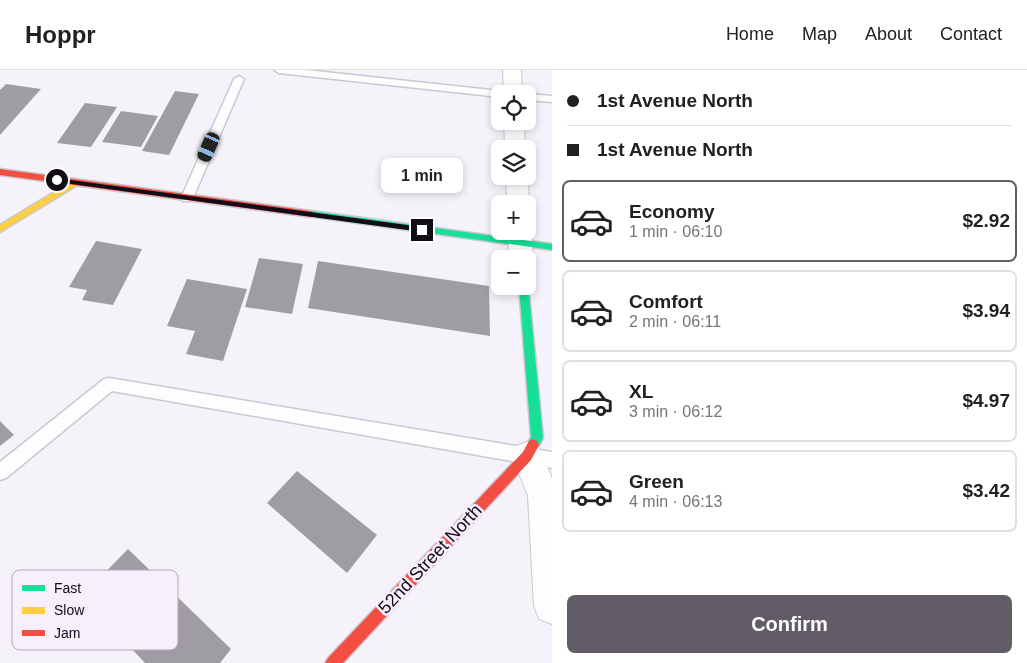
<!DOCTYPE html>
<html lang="en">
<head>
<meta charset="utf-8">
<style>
	:root { --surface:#fff; --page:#f6f6f6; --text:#202124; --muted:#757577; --line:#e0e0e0; --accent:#615c65 }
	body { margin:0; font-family:Arial,sans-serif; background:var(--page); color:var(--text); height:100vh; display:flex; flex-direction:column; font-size:19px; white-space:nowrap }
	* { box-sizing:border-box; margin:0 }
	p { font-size:16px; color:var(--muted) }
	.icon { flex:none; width:28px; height:28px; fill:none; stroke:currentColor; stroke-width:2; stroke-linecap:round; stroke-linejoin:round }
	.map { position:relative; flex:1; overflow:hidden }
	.drawer { display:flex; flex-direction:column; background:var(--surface); width:475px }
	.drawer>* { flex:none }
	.top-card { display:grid; align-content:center; height:110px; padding:0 15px; background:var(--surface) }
	.fabs { position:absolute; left:491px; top:15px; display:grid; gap:10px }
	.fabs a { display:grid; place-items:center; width:45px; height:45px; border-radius:8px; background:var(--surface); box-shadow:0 2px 8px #0003; font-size:25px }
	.end { position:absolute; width:22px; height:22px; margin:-11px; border:6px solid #110c15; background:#fff; box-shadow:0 0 0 2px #fff }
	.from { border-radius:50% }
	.bubble { position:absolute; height:35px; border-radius:8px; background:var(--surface); box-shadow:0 2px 8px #0003; font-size:16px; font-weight:600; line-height:35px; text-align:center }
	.car { position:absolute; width:15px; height:30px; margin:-15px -8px; border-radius:6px; box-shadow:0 0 4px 1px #0007; background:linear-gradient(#222 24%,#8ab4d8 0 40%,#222 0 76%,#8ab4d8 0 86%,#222 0) }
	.top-card b { display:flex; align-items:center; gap:18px; height:48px; font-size:19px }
	.top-card b+b { border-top:1px solid var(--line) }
	.top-card i { width:12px; height:12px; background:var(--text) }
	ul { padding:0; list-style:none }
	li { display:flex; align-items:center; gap:15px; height:82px; margin:0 10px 8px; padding:0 5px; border:2px solid var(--line); border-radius:8px }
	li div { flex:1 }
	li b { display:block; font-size:19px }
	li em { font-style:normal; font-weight:600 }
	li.selected { border-color:var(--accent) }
	li>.icon { width:45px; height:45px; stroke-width:1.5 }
	.action { display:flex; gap:10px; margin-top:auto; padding:10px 15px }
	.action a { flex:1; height:58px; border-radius:8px; background:var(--accent); color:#fff; font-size:20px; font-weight:600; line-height:58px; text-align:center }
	header { display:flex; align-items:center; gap:30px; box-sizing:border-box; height:70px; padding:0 25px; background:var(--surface); border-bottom:1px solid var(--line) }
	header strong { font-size:24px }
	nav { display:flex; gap:28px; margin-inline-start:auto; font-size:18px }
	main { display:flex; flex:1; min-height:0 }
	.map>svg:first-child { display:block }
	.building { fill:#a09ca4 }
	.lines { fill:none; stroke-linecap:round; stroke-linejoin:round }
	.lane-casing { stroke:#ccc7d0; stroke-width:3 }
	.street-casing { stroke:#ccc7d0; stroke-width:2 }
	.fast-casing { stroke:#ccc7d0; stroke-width:3 }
	.slow-casing { stroke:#ccc7d0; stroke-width:3 }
	.jam-casing { stroke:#ccc7d0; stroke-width:3 }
	.lane { fill:#fefdfe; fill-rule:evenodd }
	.street { fill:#fefdfe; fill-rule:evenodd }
	.fast { fill:#16e098; fill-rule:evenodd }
	.slow { fill:#ffcf43; fill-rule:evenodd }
	.jam { fill:#f24e42; fill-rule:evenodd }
	.route { fill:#110c15 }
	.labels { text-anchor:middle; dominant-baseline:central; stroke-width:5; stroke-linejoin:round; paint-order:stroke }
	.near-street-label { font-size:18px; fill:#110c15; stroke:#f7eefe }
	.key { fill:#f7eefe; stroke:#b2aab8; stroke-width:1 }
	.key-label { font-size:14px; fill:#110c15 }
</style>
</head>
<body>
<header>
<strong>Hoppr</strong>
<nav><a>Home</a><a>Map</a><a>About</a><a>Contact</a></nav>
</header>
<main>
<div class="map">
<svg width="552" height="593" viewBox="0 0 552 593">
	<rect width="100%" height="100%" fill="#f6f2fa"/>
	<!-- building -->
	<path class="building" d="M6,14L41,19L0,65V20Z
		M175,21L199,24L169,85L142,81Z
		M85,33L117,37L91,77L57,73Z
		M121,41L158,46L141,77L102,72Z
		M96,171L142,179L113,235L82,230L87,220L69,217Z
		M259,188L303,194L292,244L245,237Z
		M318,191L489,216L490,266L308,238Z
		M187,209L247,219L223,291L186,284L195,261L167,256Z
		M0,351L14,365L0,376Z
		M297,401L377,465L347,503L267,433Z
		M128,479L231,579L220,593H145L82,526Z"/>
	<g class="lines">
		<defs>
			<path id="lane" d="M274,0H306L500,21L505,24H500V27L279,3Z
				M239,6L244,9L193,128L191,131H183L181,128L234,9Z
				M528,24L552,26V32L528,30Z
				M109,308L552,382V398L112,321L6,408L0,410V392L104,309Z"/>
			<path id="street" d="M503,0H521L522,24H504Z
				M504,51H524L525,79H505Z
				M506,106H528L529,134L528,136V134H507Z
				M528,156L531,161L533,189L528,196V189H509L508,161H528Z
				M527,372L538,376L552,408V554L539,549L534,536L528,426L512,386L516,376Z"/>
			<path id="fast" d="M311,141L552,174V180L308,146L306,144Z
				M528,213L543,368L537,379L533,381L529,379L527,375L531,367L519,216H528Z"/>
			<path id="slow" d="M76,109L80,112L79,114L0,162V155Z"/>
			<path id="jam" d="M0,99L311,141L316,144L311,147L0,105Z
				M533,369L537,371L539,375L531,390L343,593H325L328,588L523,382L529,371Z"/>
		</defs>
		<!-- lane casing -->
		<use href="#lane" class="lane-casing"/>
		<!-- street casing -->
		<use href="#street" class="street-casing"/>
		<!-- fast casing -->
		<use href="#fast" class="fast-casing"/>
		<!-- slow casing -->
		<use href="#slow" class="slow-casing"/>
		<!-- jam casing -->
		<use href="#jam" class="jam-casing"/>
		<!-- lane -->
		<use href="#lane" class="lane"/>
		<!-- street -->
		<use href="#street" class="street"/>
		<!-- fast -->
		<use href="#fast" class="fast"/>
		<!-- slow -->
		<use href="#slow" class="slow"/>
		<!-- jam -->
		<use href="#jam" class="jam"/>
	</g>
	<!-- route -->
	<path class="route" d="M55,108L422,157L425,160L422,162L57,112L55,111Z"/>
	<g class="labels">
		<!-- near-street labels -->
		<g class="near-street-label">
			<text transform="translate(430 489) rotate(-47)">52nd Street North</text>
		</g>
	</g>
	<!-- legend -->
	<rect x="12" y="500" width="166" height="80" rx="8" class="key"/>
	<rect x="22" y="515" width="23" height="6" fill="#16e098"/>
	<rect x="22" y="537" width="23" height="7" fill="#ffcf43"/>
	<rect x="22" y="560" width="23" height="6" fill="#f24e42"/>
	<g class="key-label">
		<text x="54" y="523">Fast</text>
		<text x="54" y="545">Slow</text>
		<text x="54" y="568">Jam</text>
	</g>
</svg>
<div class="fabs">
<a><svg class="icon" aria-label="locate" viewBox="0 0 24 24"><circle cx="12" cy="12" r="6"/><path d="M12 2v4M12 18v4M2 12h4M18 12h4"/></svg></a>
<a><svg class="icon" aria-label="layers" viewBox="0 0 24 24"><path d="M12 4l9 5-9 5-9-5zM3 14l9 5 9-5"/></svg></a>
<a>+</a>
<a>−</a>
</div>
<i class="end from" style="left:57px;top:110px"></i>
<i class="end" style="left:422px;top:160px"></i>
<div class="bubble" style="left:381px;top:88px;width:82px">1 min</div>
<i class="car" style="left:209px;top:77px;rotate:204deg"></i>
</div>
<section class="drawer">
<div class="top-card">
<b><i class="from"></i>1st Avenue North</b>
<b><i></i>1st Avenue North</b>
</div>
<ul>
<li class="selected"><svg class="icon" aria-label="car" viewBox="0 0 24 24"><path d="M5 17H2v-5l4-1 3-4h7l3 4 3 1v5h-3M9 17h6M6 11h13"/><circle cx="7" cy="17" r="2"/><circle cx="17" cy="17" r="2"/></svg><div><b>Economy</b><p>1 min · 06:10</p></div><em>$2.92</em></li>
<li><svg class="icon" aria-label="car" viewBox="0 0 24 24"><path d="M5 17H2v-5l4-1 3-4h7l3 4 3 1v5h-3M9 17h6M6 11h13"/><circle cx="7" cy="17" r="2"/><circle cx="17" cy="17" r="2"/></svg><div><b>Comfort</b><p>2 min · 06:11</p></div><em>$3.94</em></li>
<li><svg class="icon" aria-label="car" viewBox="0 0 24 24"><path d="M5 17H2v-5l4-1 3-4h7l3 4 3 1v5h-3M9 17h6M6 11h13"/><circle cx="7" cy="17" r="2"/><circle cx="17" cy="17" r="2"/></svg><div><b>XL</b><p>3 min · 06:12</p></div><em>$4.97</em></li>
<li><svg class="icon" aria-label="car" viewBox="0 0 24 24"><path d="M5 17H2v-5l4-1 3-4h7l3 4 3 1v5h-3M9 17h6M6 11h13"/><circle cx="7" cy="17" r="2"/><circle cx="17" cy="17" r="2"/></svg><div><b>Green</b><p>4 min · 06:13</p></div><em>$3.42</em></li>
</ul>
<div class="action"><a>Confirm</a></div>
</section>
</main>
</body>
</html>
